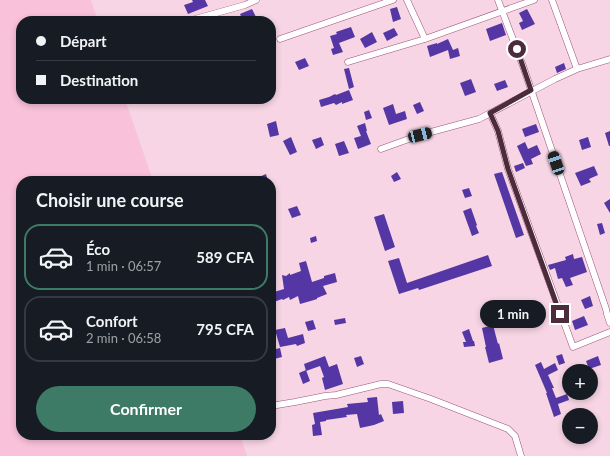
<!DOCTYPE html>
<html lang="fr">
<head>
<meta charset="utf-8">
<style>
	:root { --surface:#171b24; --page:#20242c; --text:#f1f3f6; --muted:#9ea1a6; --line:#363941; --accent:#3d7b66 }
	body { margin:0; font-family:Lato,sans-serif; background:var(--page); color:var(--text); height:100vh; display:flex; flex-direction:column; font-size:15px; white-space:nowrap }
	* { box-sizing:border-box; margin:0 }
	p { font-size:13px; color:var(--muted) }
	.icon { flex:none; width:22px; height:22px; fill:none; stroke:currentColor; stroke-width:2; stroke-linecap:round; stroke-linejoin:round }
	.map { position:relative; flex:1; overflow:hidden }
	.details { position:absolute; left:16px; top:176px; width:260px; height:264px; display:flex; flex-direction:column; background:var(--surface); border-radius:16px; box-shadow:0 2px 6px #0003 }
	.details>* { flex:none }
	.hud { position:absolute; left:16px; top:16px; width:260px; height:88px; border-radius:16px; box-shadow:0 2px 6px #0003; display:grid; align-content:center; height:88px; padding:0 20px; background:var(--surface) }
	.controls { position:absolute; left:562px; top:364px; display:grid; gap:8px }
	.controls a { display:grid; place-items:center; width:36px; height:36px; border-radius:50%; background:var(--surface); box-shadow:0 2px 6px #0003; font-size:20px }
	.end { position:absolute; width:18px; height:18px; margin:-9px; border:5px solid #4c2b3b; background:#fff; box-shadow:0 0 0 2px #fff }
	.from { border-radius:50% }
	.bubble { position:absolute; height:28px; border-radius:14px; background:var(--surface); box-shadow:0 2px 6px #0003; font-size:13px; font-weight:700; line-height:28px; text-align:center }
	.car { position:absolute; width:12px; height:24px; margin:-12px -6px; border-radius:5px; box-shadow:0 0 3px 1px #0007; background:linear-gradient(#222 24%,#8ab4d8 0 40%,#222 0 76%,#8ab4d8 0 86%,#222 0) }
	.hud b { display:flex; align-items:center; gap:14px; height:38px; font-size:15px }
	.hud b+b { border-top:1px solid var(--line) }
	.hud i { width:10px; height:10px; background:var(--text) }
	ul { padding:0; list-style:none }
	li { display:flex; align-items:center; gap:12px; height:66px; margin:0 8px 6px; padding:0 12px; border:2px solid var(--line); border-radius:16px }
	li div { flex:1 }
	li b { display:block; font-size:15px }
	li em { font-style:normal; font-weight:700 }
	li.current { border-color:var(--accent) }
	li>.icon { width:36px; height:36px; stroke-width:1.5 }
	h2 { padding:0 20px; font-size:18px; line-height:48px }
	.cta { display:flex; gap:8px; margin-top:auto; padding:8px 20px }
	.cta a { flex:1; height:46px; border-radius:24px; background:var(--accent); color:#fff; font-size:16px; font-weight:700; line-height:46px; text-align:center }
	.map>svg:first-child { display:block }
	.built { fill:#f9c1da }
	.building { fill:#5437a4 }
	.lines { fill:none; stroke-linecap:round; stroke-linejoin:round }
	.street-casing { stroke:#9e5479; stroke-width:7 }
	.street { stroke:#fff; stroke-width:6 }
	.route { stroke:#4c2b3b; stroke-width:5 }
</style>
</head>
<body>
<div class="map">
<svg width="610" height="456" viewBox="0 0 610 456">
	<rect width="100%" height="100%" fill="#f7d5e4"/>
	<!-- built -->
	<path class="built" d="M0,0H91L98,21H21V99H125L153,181H21V435H240L247,456H0Z"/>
	<!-- building -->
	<path class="building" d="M192,0H205L208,6L188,14L184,5L193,2Z
		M397,7L401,19L393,22L390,9Z
		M252,9L258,21H243L240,14Z
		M527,9L535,24L522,30L519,23L523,21L519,13Z
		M502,23L506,35L490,41L486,29Z
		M351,27L355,37L339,43L343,52L333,55L331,49L334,48L330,36L337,34L336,32Z
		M394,28L398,35L387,41L383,33Z
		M372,32L377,42L365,48L360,39Z
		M448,39L453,50L458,48L460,56L450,59L448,50L430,57L427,46L437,43V44Z
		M305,58L309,66L299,70L295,62Z
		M564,63L566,69L557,73L555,67Z
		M349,68L354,87L349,89L344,69Z
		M471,79L476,92L465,96L460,83Z
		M505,80L508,87L497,91L494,84Z
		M349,90L353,100L342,104V102L336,105L334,103L321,107L319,100L329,97L335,94L336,95Z
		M420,102L424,111L417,114L413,105Z
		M393,104L396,114L405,111L407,119L389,125L383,108Z
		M369,110L372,118L366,120L364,112Z
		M276,121L279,135L270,137L267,124Z
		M365,123L367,131H366L371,144L358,149L354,138L361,136L357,126Z
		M536,124L539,132L525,137L522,129Z
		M610,131V146H609L605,133Z
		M291,137L297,152L290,155L283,141Z
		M321,137L324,145L316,149L312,140Z
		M588,137L591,147L582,150L579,140Z
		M344,141L349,153L339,156L335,144Z
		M525,142L528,149L537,145L541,154L531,159L533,164L526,166L517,146Z
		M523,163L525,168L516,172L514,166Z
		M594,166L598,175L589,179L591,182L581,186L575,173Z
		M397,172L401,179L394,182L391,176Z
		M502,172L524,235L516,238L494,174Z
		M266,174L268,181H250Z
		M469,188L472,196L465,198L462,190Z
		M610,199V213L604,203Z
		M297,206L301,215L292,218L288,209Z
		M471,208L477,225L476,226L479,233L472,236L463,211Z
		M384,214L395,247L385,251L374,217Z
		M602,223L605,233L600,235L597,224Z
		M316,236L317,241L311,243L310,238Z
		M573,254L574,259L582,257L587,272L570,278L573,285L566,287L562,278L558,279L555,268L550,270L548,265L566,260L565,257Z
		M488,255L492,266L419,290L418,288L399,294L388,261L399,258L407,283Z
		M306,261L312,282L324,278V276L335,273L337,282L323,286L327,294L317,298V299L314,300L300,304L298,296L290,300L289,297L283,300L282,299L271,303V293L284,289L282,275L286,276L290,273V275L301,271L299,263Z
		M590,296L593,306L585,309L581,300Z
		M584,316L588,325L575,330L572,321Z
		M345,318L346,323L335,325L334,320Z
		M313,320L316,329L308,331L305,322Z
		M493,325L498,344L499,343L503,359L489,363L485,347H486L482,328Z
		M285,328L288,338L303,334L305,343L297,346L296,344L280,347L275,330Z
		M469,329L473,341H474L475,346L464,347L463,342H466L462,332Z
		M280,348L282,357L274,359L272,350Z
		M562,354L565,363L559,365L556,356Z
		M325,356L329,367L337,364L343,384L325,390L322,378L324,377L320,366L306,371L304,364Z
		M361,356L364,364L357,367L354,358Z
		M598,356L601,365L589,369L586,361Z
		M541,362L544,369L555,363L558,370L548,375L554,388H552L556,398L567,394L569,400L558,404L561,414L554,417L546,393H547L535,365Z
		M306,370L310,381L303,384L299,373Z
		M377,397L379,415L381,414L384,421L374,425L360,428L357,414L346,415L347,417L326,420V421L320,422L322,435L313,436L312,425L315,424L313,413L348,407L347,404L368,402L367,398Z
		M403,401L404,413L393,414L392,402Z"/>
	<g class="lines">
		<defs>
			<path id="street" d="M407,0L425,39
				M498,0L523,66L606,309L607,314L610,323
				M552,0L577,69
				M188,21L245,5L256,0
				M280,39L393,0
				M348,62L425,39L534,0
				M490,113L498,131L508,169L573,347L610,332
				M381,149L420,135L479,119L555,79L577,69L610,59
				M271,406L295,402L325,396L336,395L381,384H388L431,399L508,429L515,436L521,456"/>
		</defs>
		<!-- street casing -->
		<use href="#street" class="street-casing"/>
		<!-- street -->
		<use href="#street" class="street"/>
	</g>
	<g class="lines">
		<!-- route -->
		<path class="route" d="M517,49L531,90L490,113L498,131L508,169L560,314"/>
	</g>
</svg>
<div class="controls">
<a>+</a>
<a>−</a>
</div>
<i class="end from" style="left:517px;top:49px"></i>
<i class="end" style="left:560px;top:314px"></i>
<div class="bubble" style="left:480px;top:300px;width:66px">1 min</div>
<i class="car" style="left:420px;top:135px;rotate:76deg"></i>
<i class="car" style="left:556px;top:163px;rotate:341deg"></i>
<div class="hud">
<b><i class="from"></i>Départ</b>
<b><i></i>Destination</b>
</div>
<section class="details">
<h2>Choisir une course</h2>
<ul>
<li class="current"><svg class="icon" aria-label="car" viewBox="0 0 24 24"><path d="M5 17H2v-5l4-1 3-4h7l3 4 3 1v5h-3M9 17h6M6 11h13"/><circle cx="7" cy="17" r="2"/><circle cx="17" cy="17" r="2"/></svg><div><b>Éco</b><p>1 min · 06:57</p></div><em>589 CFA</em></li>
<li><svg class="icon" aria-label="car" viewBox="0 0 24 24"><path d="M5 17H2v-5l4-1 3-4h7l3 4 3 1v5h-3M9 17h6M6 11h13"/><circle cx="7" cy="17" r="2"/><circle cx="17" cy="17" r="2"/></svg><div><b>Confort</b><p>2 min · 06:58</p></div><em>795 CFA</em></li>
</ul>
<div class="cta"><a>Confirmer</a></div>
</section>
</div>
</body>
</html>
